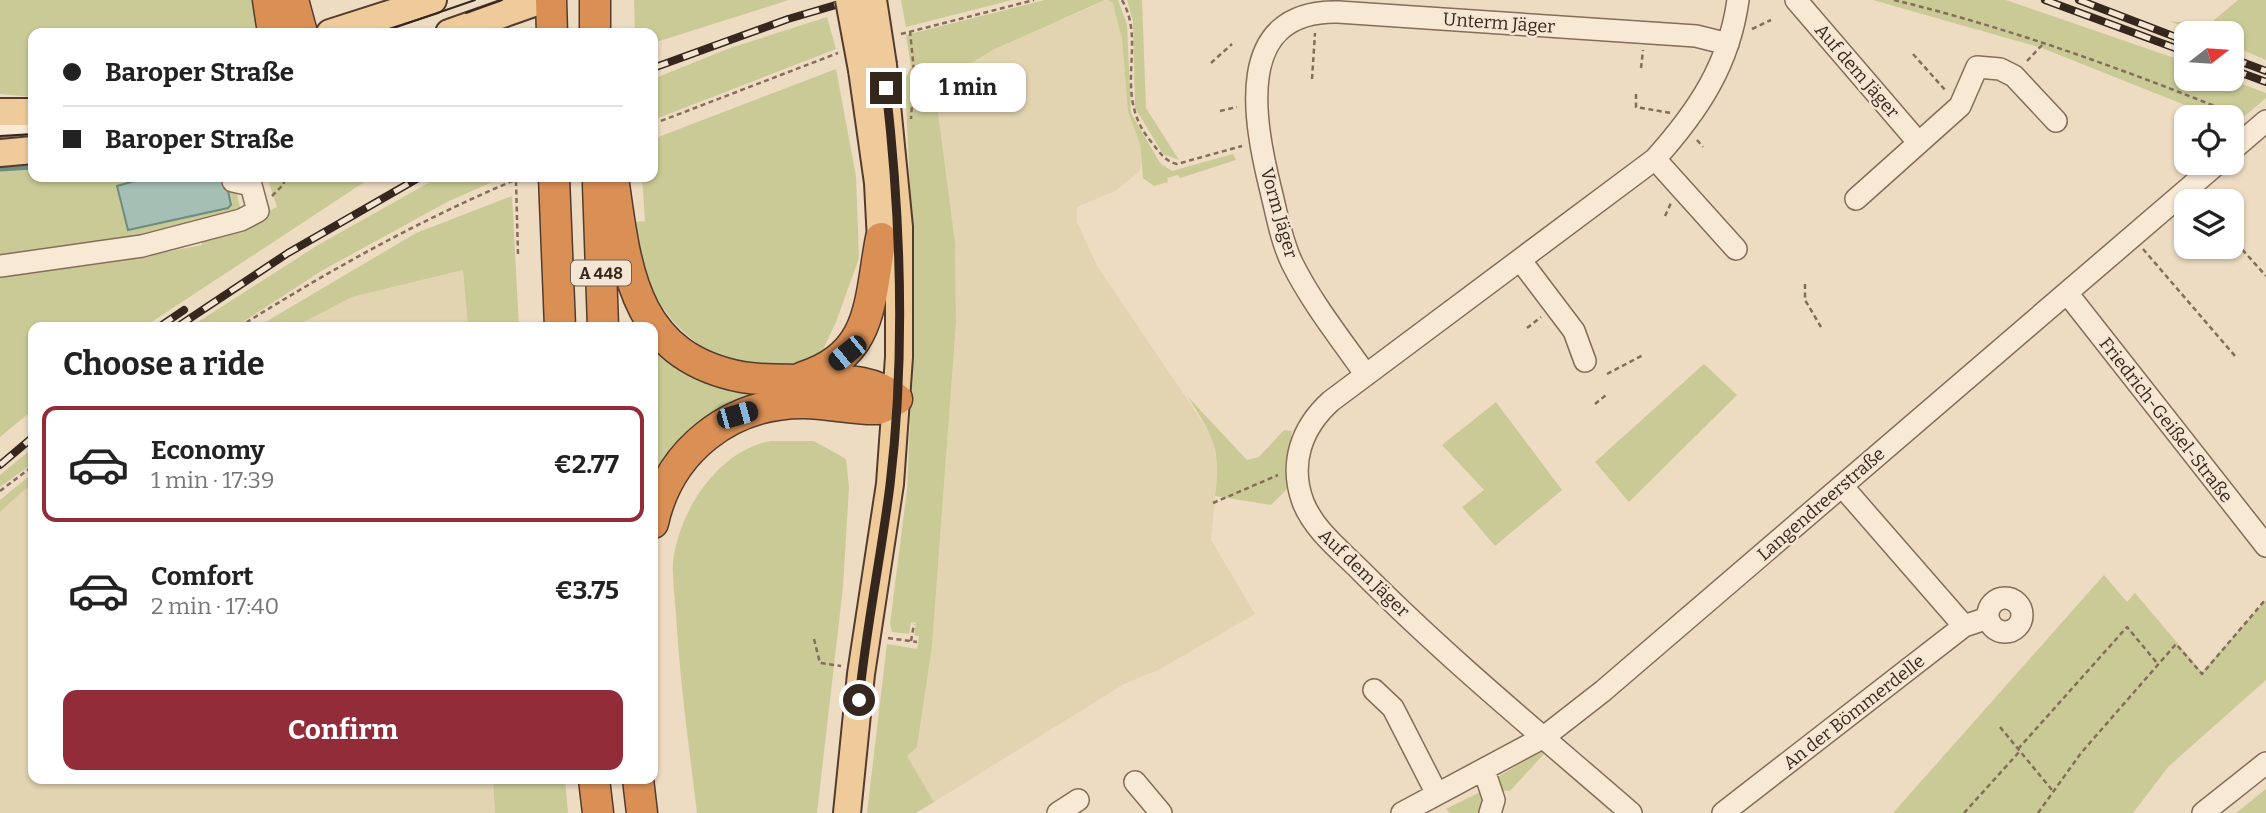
<!DOCTYPE html>
<html lang="en">
<head>
<meta charset="utf-8">
<style>
	:root { --surface:#fff; --page:#f6f6f6; --text:#222; --muted:#767676; --line:#e0e0e0; --accent:#932c39 }
	body { margin:0; font-family:Bitter,serif; background:var(--page); color:var(--text); height:100vh; display:flex; flex-direction:column; font-size:26px; white-space:nowrap }
	* { box-sizing:border-box; margin:0 }
	p { font-size:23px; color:var(--muted) }
	.icon { flex:none; width:38px; height:38px; fill:none; stroke:currentColor; stroke-width:2; stroke-linecap:round; stroke-linejoin:round }
	.map { position:relative; flex:1; overflow:hidden }
	.side { position:absolute; left:28px; top:322px; width:630px; height:462px; display:flex; flex-direction:column; background:var(--surface); border-radius:14px; box-shadow:0 2px 5px #0004 }
	.side>* { flex:none }
	.hud { position:absolute; left:28px; top:28px; width:630px; height:154px; border-radius:14px; box-shadow:0 2px 5px #0004; display:grid; align-content:center; height:154px; padding:0 35px; background:var(--surface) }
	.needle { width:46px; rotate:73deg }
	.controls { position:absolute; left:2174px; top:21px; display:grid; gap:14px }
	.controls a { display:grid; place-items:center; width:70px; height:70px; border-radius:14px; background:var(--surface); box-shadow:0 2px 5px #0004; font-size:35px }
	.end { position:absolute; width:32px; height:32px; margin:-16px; border:9px solid #36271e; background:#fff; box-shadow:0 0 0 4px #fff }
	.from { border-radius:50% }
	.bubble { position:absolute; height:49px; border-radius:14px; background:var(--surface); box-shadow:0 2px 5px #0004; font-size:23px; font-weight:700; line-height:49px; text-align:center }
	.car { position:absolute; width:21px; height:42px; margin:-21px -10px; border-radius:9px; box-shadow:0 0 5px 2px #0007; background:linear-gradient(#222 24%,#8ab4d8 0 40%,#222 0 76%,#8ab4d8 0 86%,#222 0) }
	.hud b { display:flex; align-items:center; gap:24px; height:66px; font-size:26px }
	.hud b+b { border-top:2px solid var(--line) }
	.hud i { width:18px; height:18px; background:var(--text) }
	ul { padding:0; list-style:none }
	li { display:flex; align-items:center; gap:21px; height:116px; margin:0 14px 10px; padding:0 21px; border:4px solid transparent; border-radius:14px }
	li div { flex:1 }
	li b { display:block; font-size:26px }
	li em { font-style:normal; font-weight:700 }
	li.current { border-color:var(--accent) }
	li>.icon { width:63px; height:63px; stroke-width:1.5 }
	h2 { padding:0 35px; font-size:32px; line-height:84px }
	.button { display:flex; gap:14px; margin-top:auto; padding:14px 35px }
	.button a { flex:1; height:80px; border-radius:14px; background:var(--accent); color:#fff; font-size:28px; font-weight:700; line-height:80px; text-align:center }
	.map>svg:first-child { display:block }
	.farmland { fill:#e2d4b0 }
	.green { fill:#caca97 }
	.water { fill:#a5bfb4; stroke:#6c8d81; stroke-width:2 }
	.lines { fill:none; stroke-linecap:round; stroke-linejoin:round }
	.stream { stroke:#6c8d81; stroke-width:5 }
	.minor-casing { stroke:#866c5a; stroke-width:24 }
	.major-casing { stroke:#543b2e; stroke-width:30 }
	.highway-casing { stroke:#543b2e; stroke-width:33 }
	.path { stroke:#866c5a; stroke-width:2.5; stroke-dasharray:5 3.5; stroke-linecap:butt }
	.minor { stroke:#f8e9d5; stroke-width:21 }
	.major { stroke:#efcb9b; stroke-width:26 }
	.highway { stroke:#da8f55; stroke-width:30 }
	.tram { stroke:#36271e; stroke-width:2 }
	.rail-casing { stroke:#36271e; stroke-width:8 }
	.rail { stroke:#f4e6d2; stroke-width:5; stroke-dasharray:16; stroke-linecap:butt }
	.major-bridge-casing { stroke:#543b2e; stroke-width:30; stroke-linecap:butt }
	.major-bridge { stroke:#efcb9b; stroke-width:26 }
	.route { stroke:#36271e; stroke-width:9 }
	.labels { text-anchor:middle; dominant-baseline:central; stroke-width:5; stroke-linejoin:round; paint-order:stroke }
	.shield { fill:#f4e6d2; stroke:#6f6054; stroke-width:2 }
	.shield-label { font-size:16px; font-weight:bold; fill:#36271e }
	.street-label { font-size:18px; fill:#36271e; stroke:#f4e6d2 }
</style>
</head>
<body>
<div class="map">
<svg width="2266" height="813" viewBox="0 0 2266 813">
	<rect width="100%" height="100%" fill="#eddbc2"/>
	<!-- farmland -->
	<path class="farmland" d="M1107,0L1113,3L1116,10L1122,39L1128,112L1140,144L1141,164L1140,171L1115,191L1077,207V222L1097,266L1212,436L1218,469L1211,540L1255,614L1160,669L1124,684L934,802L907,756L917,747L932,646L956,323L955,243L937,113L950,83L961,69L995,49Z
		M463,270L468,327H294L352,297Z
		M33,482V779H493L495,813H0V512Z"/>
	<!-- green -->
	<path class="green" d="M0,0H257L254,33H33V97L0,94Z
		M634,0H789L653,43V33H635Z
		M901,0H1012L906,27Z
		M1045,0H1105L995,49L961,69L950,83L938,113L955,243L956,323L932,646L917,747L907,756L934,802L916,813H867L887,644L917,649L919,636L914,635L916,623L911,622L909,634L892,632L890,624L907,490L913,348V257L905,79L911,67L906,35Z
		M1107,0H1118L1127,24L1131,113L1160,163L1172,171L1233,154L1236,160L1180,178L1178,175L1167,178L1168,182L1154,186L1143,178L1140,144L1128,112L1122,39L1113,3Z
		M1127,0H1142L1146,108L1179,160L1163,154L1135,108L1133,21Z
		M1873,0H2006L2186,62V79H2229L2266,93V98L2234,125L2231,117H2215L2042,48Z
		M2238,0H2266V60L2231,45V33H2199L2169,21L2208,25Z
		M827,17L836,49L653,120V79L730,48Z
		M836,69L856,176L859,258L836,322L819,358C724,394 638,318 635,222L645,221L642,177H653V139Z
		M33,161V177H149L117,186L226,181L233,177L242,216L0,263V162Z
		M267,177H372L144,327H33V410L0,437V270L11,269L15,275L109,263L202,245L200,236L244,224L277,207Z
		M439,177H504L449,201L323,270L235,327H190L318,245Z
		M512,196L519,327H468L463,270L352,297L294,327H257L416,233Z
		M653,337L803,387L761,395L653,491Z
		M1704,364L1737,395L1629,502L1595,462Z
		M1187,396L1247,460L1259,457L1284,430L1292,431L1285,464L1288,488L1271,505L1215,496C1222,450 1212,433 1187,396Z
		M1496,402L1562,490L1495,546L1462,507L1484,490L1442,445Z
		M771,441H814L846,459L849,487L843,587L817,813H697C689,748 680,681 676,615C675,598 672,579 673,562C679,511 718,450 771,441Z
		M33,448V463L0,487V475Z
		M33,473V482L0,512V500Z
		M2104,575L2127,602L2135,593L2202,672L2266,600V680L2168,767L2133,813H1893Z
		M1542,751L1544,754L1510,791L1501,790L1496,778Z
		M493,779H565L568,813H495Z
		M2266,789V813H2236Z
		M1482,791L1485,798L1479,813H1450L1446,809Z"/>
	<!-- water -->
	<path class="water" d="M149,177H225L231,205L228,208L128,230L117,186Z"/>
	<g class="lines">
		<!-- stream -->
		<path class="stream" d="M0,169L33,167"/>
		<defs>
			<path id="minor" d="M1796,0L1918,142
				M0,126L33,123
				M2231,151L2266,121
				M1655,159L1736,249
				M1856,199L1960,106L1977,67L2000,69L2014,76L2056,121
				M1521,261L1574,331L1585,361
				M0,266L142,246L241,220L258,211L251,185L233,181
				M2067,293L2266,546
				M1366,375C1340,338 1312,303 1292,263C1281,240 1277,215 1271,191C1254,122 1232,10 1338,12L1696,36L1728,44
				M1842,486L1964,626
				M1988 615a17 17 0 1 1 34 0a17 17 0 1 1-34 0Z
				M1374,690L1393,708L1437,794
				M1484,770L1494,800L1490,813
				M1135,782L1161,813
				M1058,813L1078,800
				M1402,813L1544,737L1603,691L2218,163
				M1631,813C1540,734 1446,657 1361,571C1340,550 1314,530 1303,502C1289,464 1301,428 1331,401L1655,159C1698,111 1729,65 1738,0
				M1723,813L1964,626L1988,618
				M2203,813L2266,763"/>
			<path id="major" d="M330,33L433,0
				M449,33L542,0
				M862,70L878,183L882,260
				M0,112H33
				M0,153L33,150
				M847,813L861,674L890,484L899,357V227L883,65"/>
			<path id="highway" d="M268,0L273,33
				M293,0L302,33
				M551,0L552,33
				M595,0V33
				M554,177L560,327
				M613,177C626,268 632,356 742,377C764,381 789,379 811,380C843,381 871,378 897,399C891,402 884,408 878,409C854,410 828,403 803,403C730,403 669,450 653,523
				M598,184L603,327
				M803,377C874,355 869,300 881,238
				M594,779L598,813
				M638,779L642,813"/>
		</defs>
		<!-- minor casing -->
		<use href="#minor" class="minor-casing"/>
		<!-- major casing -->
		<use href="#major" class="major-casing"/>
		<!-- highway casing -->
		<use href="#highway" class="highway-casing"/>
		<!-- path -->
		<path class="path" d="M1122,0C1148,45 1110,95 1153,144C1160,153 1165,161 1177,164L1242,146
			M1894,0C2014,29 2128,71 2242,117
			M1752,29L1771,20
			M910,31L914,71L911,119
			M901,34L1034,0
			M1913,54L1946,91
			M2027,61L2044,43
			M1211,63L1232,44
			M1641,68L1643,50
			M1312,79L1315,33
			M1636,94V107L1671,113
			M1220,111L1237,107
			M653,124L838,53
			M1697,140L1703,147
			M516,181L518,254
			M272,196L284,184L283,177
			M1665,216L1671,203
			M2231,237L2266,276
			M2143,249L2235,356
			M1805,284V300L1821,327
			M239,327C330,270 423,218 522,177
			M1527,328L1541,317
			M1607,374L1643,355
			M1595,404L1606,395
			M0,491L33,466
			M1213,503L1278,475
			M888,638L917,642
			M814,639L820,663L841,666
			M911,641L914,624
			M2000,727L2052,790
			M2018,749L2127,627L2157,663
			M1964,813L2020,751
			M2038,813L2081,753L2176,644L2202,674L2266,599"/>
		<!-- minor -->
		<use href="#minor" class="minor"/>
		<!-- major -->
		<use href="#major" class="major"/>
		<!-- highway -->
		<use href="#highway" class="highway"/>
		<!-- tram -->
		<path class="tram" d="M466,13L502,0
			M379,33L475,0
			M0,136L33,134"/>
		<defs>
			<path id="rail" d="M2045,0L2186,52
				M2079,0L2186,41
				M2231,58L2266,71
				M653,68L788,19L853,0
				M2231,69L2266,82
				M159,327L184,310
				M177,327L288,253L420,177
				M0,465L33,437"/>
		</defs>
		<!-- rail casing -->
		<use href="#rail" class="rail-casing"/>
		<!-- rail -->
		<use href="#rail" class="rail"/>
		<defs>
			<path id="major-bridge" d="M849,0L862,70
				M873,0L883,65"/>
		</defs>
		<!-- major-bridge casing -->
		<use href="#major-bridge" class="major-bridge-casing"/>
		<!-- major-bridge -->
		<use href="#major-bridge" class="major-bridge"/>
	</g>
	<g class="lines">
		<!-- route -->
		<path class="route" d="M859,700C866,628 881,557 890,485C906,352 901,220 886,88"/>
	</g>
	<g class="labels">
		<!-- shield labels -->
		<rect class="shield" x="571" y="260.5" width="60" height="25" rx="5"/>
		<g class="shield-label">
			<text x="601" y="273">A 448</text>
		</g>
		<!-- street labels -->
		<g class="street-label">
			<text transform="translate(1499 23) rotate(4)">Unterm Jäger</text>
			<text transform="translate(1857 71) rotate(49)">Auf dem Jäger</text>
			<text transform="translate(1279 213) rotate(74)">Vorm Jäger</text>
			<text transform="translate(2166 420) rotate(52)">Friedrich-Geißel-Straße</text>
			<text transform="translate(1821 504) rotate(-41)">Langendreerstraße</text>
			<text transform="translate(1364 573) rotate(44)">Auf dem Jäger</text>
			<text transform="translate(1854 712) rotate(-38)">An der Bömmerdelle</text>
		</g>
	</g>
</svg>
<div class="controls">
<a><svg class="needle" viewBox="-14 -14 28 28"><path d="M0-13l5 13h-10z" fill="#e53935"/><path d="M0 13l5-13h-10z" fill="#767676"/></svg></a>
<a><svg class="icon" aria-label="locate" viewBox="0 0 24 24"><circle cx="12" cy="12" r="6"/><path d="M12 2v4M12 18v4M2 12h4M18 12h4"/></svg></a>
<a><svg class="icon" aria-label="layers" viewBox="0 0 24 24"><path d="M12 4l9 5-9 5-9-5zM3 14l9 5 9-5"/></svg></a>
</div>
<i class="end from" style="left:859px;top:700px"></i>
<i class="end" style="left:886px;top:88px"></i>
<div class="bubble" style="left:910px;top:63px;width:116px">1 min</div>
<i class="car" style="left:847px;top:353px;rotate:231deg"></i>
<i class="car" style="left:737px;top:415px;rotate:74deg"></i>
<div class="hud">
<b><i class="from"></i>Baroper Straße</b>
<b><i></i>Baroper Straße</b>
</div>
<section class="side">
<h2>Choose a ride</h2>
<ul>
<li class="current"><svg class="icon" aria-label="car" viewBox="0 0 24 24"><path d="M5 17H2v-5l4-1 3-4h7l3 4 3 1v5h-3M9 17h6M6 11h13"/><circle cx="7" cy="17" r="2"/><circle cx="17" cy="17" r="2"/></svg><div><b>Economy</b><p>1 min · 17:39</p></div><em>€2.77</em></li>
<li><svg class="icon" aria-label="car" viewBox="0 0 24 24"><path d="M5 17H2v-5l4-1 3-4h7l3 4 3 1v5h-3M9 17h6M6 11h13"/><circle cx="7" cy="17" r="2"/><circle cx="17" cy="17" r="2"/></svg><div><b>Comfort</b><p>2 min · 17:40</p></div><em>€3.75</em></li>
</ul>
<div class="button"><a>Confirm</a></div>
</section>
</div>
</body>
</html>
